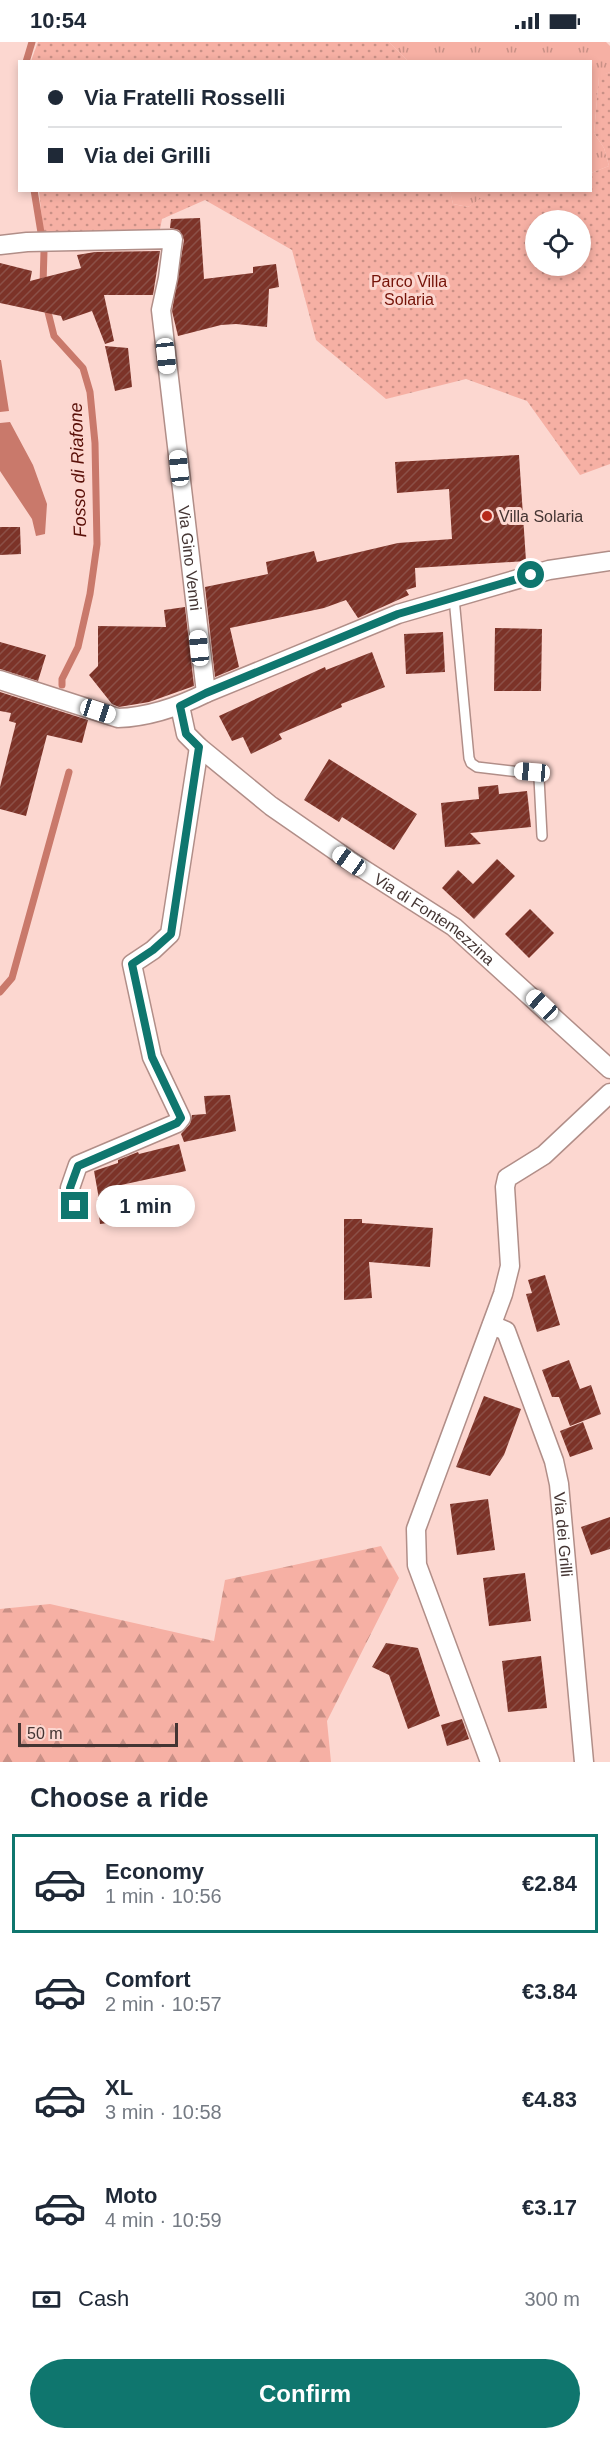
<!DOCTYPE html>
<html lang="en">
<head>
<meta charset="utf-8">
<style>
	:root { --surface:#fff; --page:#f6f6f7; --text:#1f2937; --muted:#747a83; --line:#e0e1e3; --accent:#0f766e }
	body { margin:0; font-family:Helvetica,sans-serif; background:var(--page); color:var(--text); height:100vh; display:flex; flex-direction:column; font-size:22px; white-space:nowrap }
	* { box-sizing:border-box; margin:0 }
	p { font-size:20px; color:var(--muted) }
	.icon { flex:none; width:33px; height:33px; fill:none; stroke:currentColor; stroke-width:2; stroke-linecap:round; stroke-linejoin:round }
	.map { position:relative; height:1720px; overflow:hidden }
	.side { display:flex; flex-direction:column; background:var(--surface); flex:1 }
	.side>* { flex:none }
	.top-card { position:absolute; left:18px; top:18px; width:574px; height:132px; border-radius:0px; box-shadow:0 3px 9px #0003; display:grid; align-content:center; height:132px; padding:0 30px; background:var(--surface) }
	.buttons { position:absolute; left:525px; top:168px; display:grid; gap:12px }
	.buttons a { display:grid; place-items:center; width:66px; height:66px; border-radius:50%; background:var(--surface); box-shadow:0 3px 9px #0003; font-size:30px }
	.scale { position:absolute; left:18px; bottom:15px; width:160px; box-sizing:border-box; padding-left:6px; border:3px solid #443533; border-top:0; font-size:16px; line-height:21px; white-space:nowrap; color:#443533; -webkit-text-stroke:4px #fcd7d0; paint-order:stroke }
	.end { position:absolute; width:27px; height:27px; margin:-14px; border:8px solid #0f766e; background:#fff; box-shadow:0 0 0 3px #fff }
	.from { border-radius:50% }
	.bubble { position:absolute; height:42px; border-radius:21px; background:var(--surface); box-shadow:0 3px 9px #0003; font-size:20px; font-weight:700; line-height:42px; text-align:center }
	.car { position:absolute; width:18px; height:36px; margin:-18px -9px; border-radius:8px; box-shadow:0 0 4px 2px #0007; background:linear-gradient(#fff 24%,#345 0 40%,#fff 0 76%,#345 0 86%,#fff 0) }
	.top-card b { display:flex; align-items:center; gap:21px; height:57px; font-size:22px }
	.top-card b+b { border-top:2px solid var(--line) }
	.top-card i { width:15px; height:15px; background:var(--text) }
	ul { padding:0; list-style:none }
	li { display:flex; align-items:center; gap:18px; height:99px; margin:0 12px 9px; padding:0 18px; border:3px solid transparent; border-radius:0px }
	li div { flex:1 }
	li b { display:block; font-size:22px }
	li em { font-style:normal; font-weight:700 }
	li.on { border-color:var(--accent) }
	li>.icon { width:54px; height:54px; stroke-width:1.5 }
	h2 { padding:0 30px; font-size:27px; line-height:72px }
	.pay { display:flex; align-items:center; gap:15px; height:66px; padding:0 30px; font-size:22px }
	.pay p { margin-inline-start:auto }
	.cta { display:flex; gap:12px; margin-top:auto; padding:12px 30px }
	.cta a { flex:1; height:69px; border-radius:36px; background:var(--accent); color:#fff; font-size:24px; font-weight:700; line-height:69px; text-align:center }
	.status { display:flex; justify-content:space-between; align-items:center; height:42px; padding:0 30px; background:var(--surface); direction:ltr }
	.status svg { height:16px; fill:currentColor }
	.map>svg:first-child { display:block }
	.grass { fill:url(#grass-tufts) }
	.forest { fill:url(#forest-firs) }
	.park { fill:url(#park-dots); fill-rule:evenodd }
	.water { fill:#c9796b }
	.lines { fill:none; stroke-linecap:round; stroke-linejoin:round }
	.stream { stroke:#c9796b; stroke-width:7 }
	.building { fill:url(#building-hatch) }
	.lane-casing { stroke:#b18e88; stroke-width:12 }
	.street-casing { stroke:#b18e88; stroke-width:21 }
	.lane { stroke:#fff; stroke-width:9 }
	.street { stroke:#fff; stroke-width:18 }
	.route { stroke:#0f766e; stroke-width:8 }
	.poi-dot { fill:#b72a1a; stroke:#fcd7d0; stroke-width:2 }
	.labels { text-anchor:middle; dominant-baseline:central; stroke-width:6; stroke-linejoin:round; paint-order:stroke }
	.park-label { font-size:16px; fill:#751308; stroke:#fcd7d0 }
	.poi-label { font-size:16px; fill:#443533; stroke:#fcd7d0; text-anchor:start }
	.street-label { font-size:16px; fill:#443533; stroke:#fcd7d0 }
	.water-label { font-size:18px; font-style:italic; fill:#5a1008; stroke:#fcd7d0 }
</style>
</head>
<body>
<div class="status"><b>10:54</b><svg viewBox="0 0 49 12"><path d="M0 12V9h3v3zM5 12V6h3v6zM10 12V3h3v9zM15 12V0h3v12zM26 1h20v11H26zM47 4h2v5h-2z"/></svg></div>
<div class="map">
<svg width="610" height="1720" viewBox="0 0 610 1720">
	<defs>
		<pattern id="grass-tufts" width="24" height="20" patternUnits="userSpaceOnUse" patternTransform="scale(1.5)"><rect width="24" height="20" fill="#f6b0a4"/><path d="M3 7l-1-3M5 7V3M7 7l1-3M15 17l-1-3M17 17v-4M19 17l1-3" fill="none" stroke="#c99086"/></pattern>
		<pattern id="forest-firs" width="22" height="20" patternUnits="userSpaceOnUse" patternTransform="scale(1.5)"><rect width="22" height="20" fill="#f6b0a4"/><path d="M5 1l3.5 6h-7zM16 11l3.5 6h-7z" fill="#c99086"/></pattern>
		<pattern id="park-dots" width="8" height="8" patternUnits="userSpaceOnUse" patternTransform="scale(1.5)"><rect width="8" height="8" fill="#f6b0a4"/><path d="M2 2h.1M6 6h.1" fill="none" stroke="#c99086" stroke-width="1.8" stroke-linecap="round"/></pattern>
		<pattern id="building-hatch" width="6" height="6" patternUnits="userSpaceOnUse" patternTransform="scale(1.5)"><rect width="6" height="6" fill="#7c3328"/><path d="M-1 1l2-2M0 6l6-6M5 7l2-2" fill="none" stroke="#8b5047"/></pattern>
	</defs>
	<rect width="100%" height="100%" fill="#fcd7d0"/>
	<!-- grass -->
	<path class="grass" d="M389,0H606L610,4V30L599,35L594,91L604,106L609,124L591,131V20L408,19Z
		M450,149H495L468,165L453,162Z"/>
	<!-- forest -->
	<path class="forest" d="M381,1504L399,1536L327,1679L331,1720H0V1567L50,1562L214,1599L225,1538Z"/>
	<!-- park -->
	<path class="park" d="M38,0H389L408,19H31Z
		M610,30V422L580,433L527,359L466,337L386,357L316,298L292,208L205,158L162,177L159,192L44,198L39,149L450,148L453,162L468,165L492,149L591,148V131L609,124L604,106L594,91L599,34ZM536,178H580V224H536Z"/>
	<!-- water -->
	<path class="water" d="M0,318H1L9,369L0,370Z
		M10,380L33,423L47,462L45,492L36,494L32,477L0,429V381Z"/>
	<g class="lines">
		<!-- stream -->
		<path class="stream" d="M26,20L32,0
			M34,148L44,209L43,243
			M46,262L54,294L83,326L90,350L95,401L97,502L90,552L78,605L62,637V643
			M0,950L12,936L69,730"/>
	</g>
	<!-- building -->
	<path class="building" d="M200,176L204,237L253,231V225L276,222L279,245L269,247L267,285L236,282L221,283L178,294L172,269L184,198L179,188L170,186L171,177Z
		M160,209L153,253H104L114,299L105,302L92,269L63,279L61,274L0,261V221L32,229L30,239L81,226L77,213L95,210Z
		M105,304L128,306L132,345L115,349Z
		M519,413L526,519L415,526L416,545L406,548L409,553L358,576L346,558L324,566L230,586L239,625L215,635L205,545L268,532L266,520L314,509L317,520L398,501L452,497L449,447L397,451L395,420Z
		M0,485H20L21,512L0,513Z
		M185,565L194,644L149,660L119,665L112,662L89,633L98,624V584L166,585L164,568Z
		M495,586L542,587L541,649H494Z
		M443,590L445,630L406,632L404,592Z
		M0,600L46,613L38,639L0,627Z
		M372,610L385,645L341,662L342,665L279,692L282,697L251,712L243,695L232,699L219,674L325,625L326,628Z
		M0,650L88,678L82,701L47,693L26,774L0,767V745L16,681L9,679L11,671L0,669Z
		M329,717L417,772L394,808L342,775L339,780L304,758Z
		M498,743L499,752L527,749L531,785L470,791L481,802L445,805L441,761L479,757L478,745Z
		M497,817L515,834L474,877L442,846L458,828L473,842Z
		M530,867L554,891L529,916L505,892Z
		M230,1053L236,1089L184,1100L181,1092L190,1082L192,1073L206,1072L204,1054Z
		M179,1102L186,1129L121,1143L125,1179L100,1182L97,1157H99L94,1129L118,1121V1118L138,1110L139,1112Z
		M344,1177H362V1181L433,1186L430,1225L369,1220L372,1256L344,1258Z
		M545,1233L560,1283L537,1290L526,1252L532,1251L528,1238Z
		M569,1318L580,1347L591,1343L601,1372L570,1384L559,1355H552L542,1328Z
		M484,1354L521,1367L504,1413L490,1434L456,1425Z
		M583,1380L593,1407L570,1415L560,1389Z
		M488,1457L495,1508L457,1513L450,1462Z
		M610,1475V1507L591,1513L581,1485Z
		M525,1531L531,1579L489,1584L483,1536Z
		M386,1601L418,1606L440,1674L408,1687L389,1633L372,1625Z
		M541,1614L547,1666L508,1670L502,1619Z
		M462,1677L469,1697L447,1704L441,1683Z"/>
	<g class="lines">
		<defs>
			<path id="lane" d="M454,556L469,716L471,721L477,725L537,732L539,736L542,794"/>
			<g id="street">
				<path id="s1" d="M0,203L27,200L173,197L168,236L161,268L206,651"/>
				<path d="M0,638L118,676C149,675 178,665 206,651L398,572L549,528L610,519"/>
				<path id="s2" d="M180,664L186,692L199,705L271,764L349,818L454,885L610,1027"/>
				<path d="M75,1164L70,1146L78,1123L177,1081L181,1076L152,1015L132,922L153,908L170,892L199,705"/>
				<path id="s3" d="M492,1283L506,1289L554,1419L559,1442L584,1720"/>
				<path d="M490,1720L417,1523L416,1487L503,1252L510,1224L505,1145L507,1136L544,1113L610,1051"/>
			</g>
		</defs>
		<!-- lane casing -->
		<use href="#lane" class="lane-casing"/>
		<!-- street casing -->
		<use href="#street" class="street-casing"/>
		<!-- lane -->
		<use href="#lane" class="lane"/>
		<!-- street -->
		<use href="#street" class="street"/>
	</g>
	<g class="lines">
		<!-- route -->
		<path class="route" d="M75,1164L70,1146L78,1124L177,1081L181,1076L152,1015L132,922L153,908L171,892L199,705L186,692L180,664L206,651L398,572L531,533"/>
	</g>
	<!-- markers -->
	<circle class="poi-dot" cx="487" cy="474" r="6"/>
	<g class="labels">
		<!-- park labels -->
		<g class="park-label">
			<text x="409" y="239">Parco Villa<tspan x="409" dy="18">Solaria</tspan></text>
		</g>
		<!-- poi labels -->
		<g class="poi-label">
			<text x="499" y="474">Villa Solaria</text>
		</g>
		<!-- street labels -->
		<g class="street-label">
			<text stroke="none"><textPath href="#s1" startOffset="495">Via Gino Venni</textPath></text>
			<text stroke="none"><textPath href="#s2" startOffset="339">Via di Fontemezzina</textPath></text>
			<text stroke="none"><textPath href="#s3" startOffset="228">Via dei Grilli</textPath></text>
		</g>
		<!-- water labels -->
		<g class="water-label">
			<text transform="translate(78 428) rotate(-92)">Fosso di Riafone</text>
		</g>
	</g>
</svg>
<div class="buttons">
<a><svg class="icon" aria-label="locate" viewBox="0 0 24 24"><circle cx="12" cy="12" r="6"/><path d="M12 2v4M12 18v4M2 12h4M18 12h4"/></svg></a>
</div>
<div class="scale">50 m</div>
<i class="end from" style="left:531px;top:533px"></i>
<i class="end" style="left:75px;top:1164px"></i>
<div class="bubble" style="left:96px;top:1143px;width:99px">1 min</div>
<i class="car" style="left:166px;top:314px;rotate:174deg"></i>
<i class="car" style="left:179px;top:426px;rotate:354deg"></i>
<i class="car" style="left:199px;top:606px;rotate:354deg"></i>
<i class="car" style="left:98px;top:669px;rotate:108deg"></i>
<i class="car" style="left:532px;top:730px;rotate:275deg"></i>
<i class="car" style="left:349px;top:819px;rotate:305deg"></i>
<i class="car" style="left:542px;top:963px;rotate:313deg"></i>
<div class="top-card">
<b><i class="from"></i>Via Fratelli Rosselli</b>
<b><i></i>Via dei Grilli</b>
</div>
</div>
<section class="side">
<h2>Choose a ride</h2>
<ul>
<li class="on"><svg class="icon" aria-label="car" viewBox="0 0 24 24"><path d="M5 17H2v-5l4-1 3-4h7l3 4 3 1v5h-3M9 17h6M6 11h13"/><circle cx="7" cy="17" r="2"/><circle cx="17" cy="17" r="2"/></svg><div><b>Economy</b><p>1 min · 10:56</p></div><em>€2.84</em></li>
<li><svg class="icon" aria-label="car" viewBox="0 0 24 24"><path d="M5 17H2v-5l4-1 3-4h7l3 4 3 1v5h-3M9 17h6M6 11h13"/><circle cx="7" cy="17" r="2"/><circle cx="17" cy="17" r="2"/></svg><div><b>Comfort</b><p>2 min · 10:57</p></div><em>€3.84</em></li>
<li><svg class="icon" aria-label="car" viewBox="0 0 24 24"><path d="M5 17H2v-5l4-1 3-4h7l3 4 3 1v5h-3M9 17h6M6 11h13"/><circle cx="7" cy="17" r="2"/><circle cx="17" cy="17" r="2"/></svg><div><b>XL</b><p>3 min · 10:58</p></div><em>€4.83</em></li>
<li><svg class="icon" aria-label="car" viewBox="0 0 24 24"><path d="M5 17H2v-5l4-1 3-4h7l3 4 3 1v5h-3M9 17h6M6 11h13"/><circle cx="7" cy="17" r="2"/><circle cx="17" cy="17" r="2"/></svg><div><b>Moto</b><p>4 min · 10:59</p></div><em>€3.17</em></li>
</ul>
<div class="pay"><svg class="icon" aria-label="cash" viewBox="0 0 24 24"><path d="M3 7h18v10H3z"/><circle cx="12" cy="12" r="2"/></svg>Cash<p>300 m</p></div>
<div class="cta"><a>Confirm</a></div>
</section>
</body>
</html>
